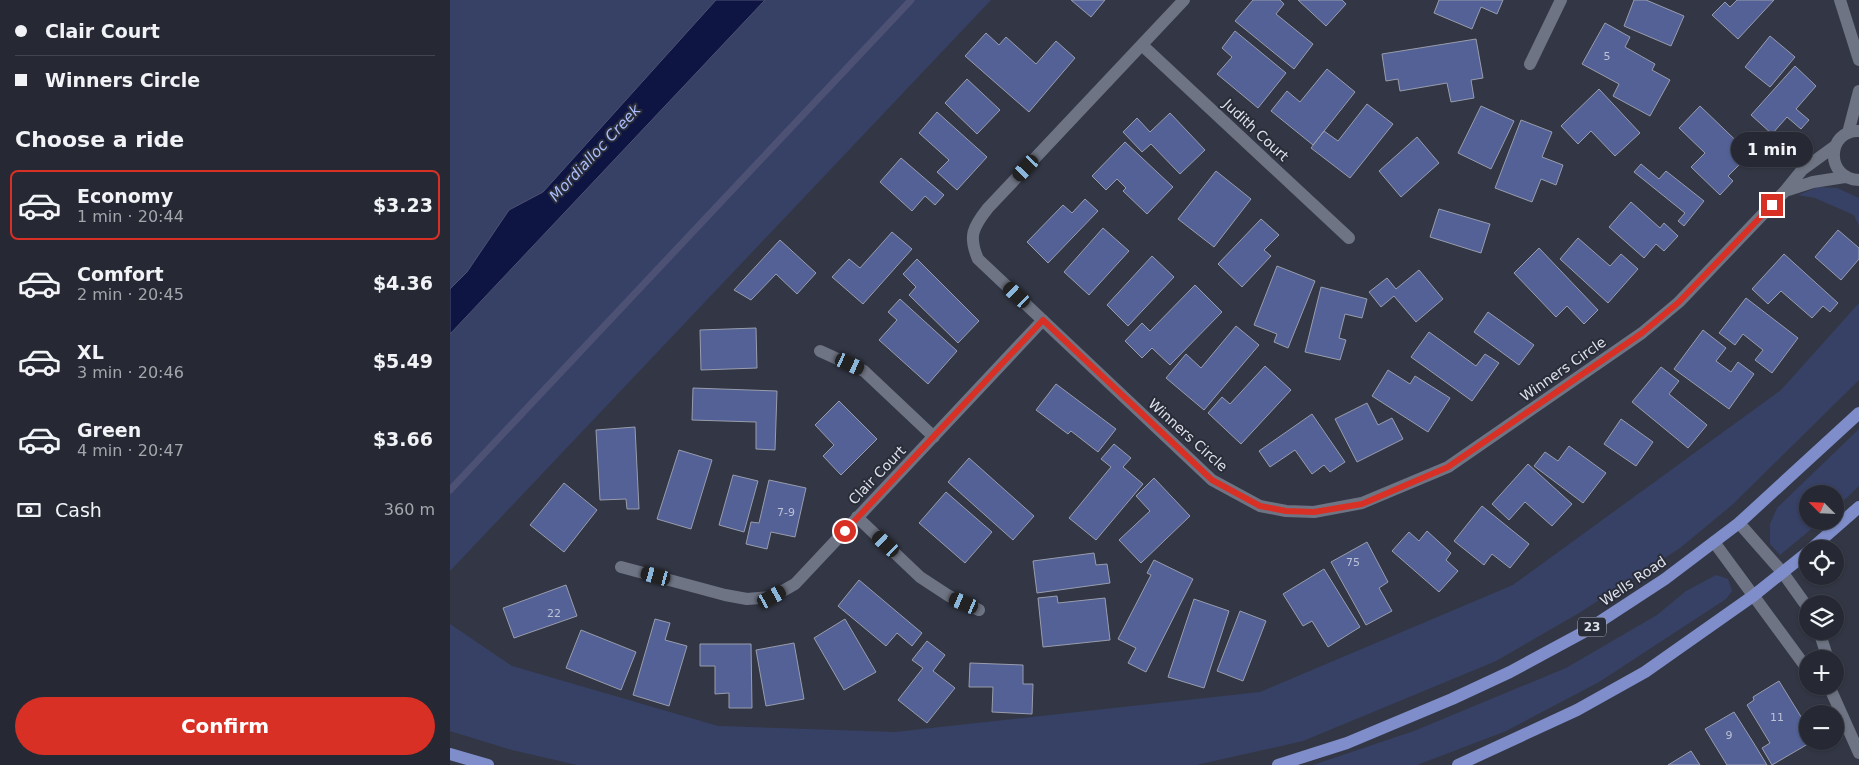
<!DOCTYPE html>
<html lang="en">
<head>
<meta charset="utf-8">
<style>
	:root { --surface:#262934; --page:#323540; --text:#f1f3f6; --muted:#a4a6ac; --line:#42454f; --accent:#d93025 }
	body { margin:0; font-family:"DejaVu Sans",sans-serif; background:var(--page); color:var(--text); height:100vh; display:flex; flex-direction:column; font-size:19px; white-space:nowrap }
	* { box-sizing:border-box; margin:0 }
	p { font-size:16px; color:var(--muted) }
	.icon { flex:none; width:28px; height:28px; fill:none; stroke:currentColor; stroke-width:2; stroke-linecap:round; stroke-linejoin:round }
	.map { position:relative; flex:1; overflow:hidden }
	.side { display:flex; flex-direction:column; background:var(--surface); width:450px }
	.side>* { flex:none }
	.top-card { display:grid; align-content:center; height:110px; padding:0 15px; background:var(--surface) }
	.needle { width:32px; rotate:294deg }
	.buttons { position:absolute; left:1349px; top:485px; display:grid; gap:10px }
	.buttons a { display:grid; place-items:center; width:45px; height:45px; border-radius:50%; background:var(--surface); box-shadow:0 1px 4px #0004,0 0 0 1px var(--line); font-size:25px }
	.end { position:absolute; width:22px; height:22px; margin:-11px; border:6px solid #d93025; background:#fff; box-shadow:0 0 0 2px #fff }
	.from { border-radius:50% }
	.bubble { position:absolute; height:35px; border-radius:18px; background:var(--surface); box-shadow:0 1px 4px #0004,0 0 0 1px var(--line); font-size:16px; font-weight:800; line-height:35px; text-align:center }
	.car { position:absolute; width:15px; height:30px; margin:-15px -8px; border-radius:6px; box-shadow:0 0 4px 1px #0007; background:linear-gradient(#222 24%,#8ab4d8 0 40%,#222 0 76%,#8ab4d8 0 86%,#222 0) }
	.top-card b { display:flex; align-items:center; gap:18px; height:48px; font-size:19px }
	.top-card b+b { border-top:1px solid var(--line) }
	.top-card i { width:12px; height:12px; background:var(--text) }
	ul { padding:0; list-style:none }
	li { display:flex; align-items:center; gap:15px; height:70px; margin:0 10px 8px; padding:0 5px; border:2px solid transparent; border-radius:8px }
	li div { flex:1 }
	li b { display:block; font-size:19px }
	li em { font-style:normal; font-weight:800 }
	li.active { border-color:var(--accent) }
	li>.icon { width:45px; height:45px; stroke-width:1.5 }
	h2 { padding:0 15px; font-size:22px; line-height:60px }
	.pay { display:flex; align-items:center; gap:12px; height:55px; padding:0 15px; font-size:19px }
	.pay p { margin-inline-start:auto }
	.action { display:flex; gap:10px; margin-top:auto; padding:10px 15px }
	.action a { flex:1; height:58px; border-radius:30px; background:var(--accent); color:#fff; font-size:20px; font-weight:800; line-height:58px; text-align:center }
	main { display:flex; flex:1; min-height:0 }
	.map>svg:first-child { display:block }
	.green { fill:#374165 }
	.water { fill:#0f1543; stroke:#4d5275 }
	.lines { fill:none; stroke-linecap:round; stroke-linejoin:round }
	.stream { stroke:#4d5275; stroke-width:7 }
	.building { fill:#536196; stroke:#989dad }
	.street { stroke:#6f7484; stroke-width:12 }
	.primary { stroke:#7f8eca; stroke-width:12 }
	.route { stroke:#d93025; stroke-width:6 }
	.labels { text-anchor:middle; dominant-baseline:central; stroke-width:4; stroke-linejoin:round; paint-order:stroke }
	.number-label { font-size:11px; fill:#bcc1d5 }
	.shield { fill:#292d3a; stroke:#a8abb5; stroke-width:1 }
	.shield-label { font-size:12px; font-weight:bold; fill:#dfe1ea }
	.street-label { font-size:14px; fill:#dfe1ea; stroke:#292d3a }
	.water-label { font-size:15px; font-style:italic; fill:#acbeff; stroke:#292d3a }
</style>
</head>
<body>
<main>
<section class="side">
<div class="top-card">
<b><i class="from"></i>Clair Court</b>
<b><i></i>Winners Circle</b>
</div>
<h2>Choose a ride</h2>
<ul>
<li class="active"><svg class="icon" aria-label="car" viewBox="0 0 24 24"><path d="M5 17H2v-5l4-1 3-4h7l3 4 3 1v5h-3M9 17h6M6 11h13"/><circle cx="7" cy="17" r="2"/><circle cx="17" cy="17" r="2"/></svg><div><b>Economy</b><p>1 min · 20:44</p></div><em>$3.23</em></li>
<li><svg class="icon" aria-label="car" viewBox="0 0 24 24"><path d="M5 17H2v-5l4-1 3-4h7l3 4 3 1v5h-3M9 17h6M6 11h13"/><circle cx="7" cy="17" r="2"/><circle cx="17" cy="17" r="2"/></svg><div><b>Comfort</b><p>2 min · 20:45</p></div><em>$4.36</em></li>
<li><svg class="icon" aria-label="car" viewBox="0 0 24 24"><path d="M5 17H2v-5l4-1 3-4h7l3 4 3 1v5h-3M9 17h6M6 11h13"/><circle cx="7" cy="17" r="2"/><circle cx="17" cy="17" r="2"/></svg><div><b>XL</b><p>3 min · 20:46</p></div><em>$5.49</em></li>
<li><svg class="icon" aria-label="car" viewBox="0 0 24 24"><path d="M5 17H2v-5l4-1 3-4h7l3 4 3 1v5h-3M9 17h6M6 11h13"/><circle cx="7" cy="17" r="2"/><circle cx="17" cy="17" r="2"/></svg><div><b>Green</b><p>4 min · 20:47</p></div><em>$3.66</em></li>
</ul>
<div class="pay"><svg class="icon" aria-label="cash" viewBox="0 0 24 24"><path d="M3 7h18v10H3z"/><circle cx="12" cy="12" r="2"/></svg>Cash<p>360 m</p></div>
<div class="action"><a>Confirm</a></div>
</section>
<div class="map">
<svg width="1409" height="765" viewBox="0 0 1409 765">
	<rect width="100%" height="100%" fill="#333745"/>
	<!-- green -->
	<path class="green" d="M0,0H266L93,192L59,210L17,272L0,289Z
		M315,0H541L0,571V334Z
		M1368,187L1387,188L1409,198V226L1404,215L1365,198L1348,195Z
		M1409,303V380L1282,505L1230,548L1129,613L1046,661L853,741L746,765H127L62,750L0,731V624L62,666L268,726L445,732L810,692L1063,585L1331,390Z
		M1409,429V486L1385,509V494H1358V521H1371L1330,555L1320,544V524L1327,508Z
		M1266,575L1278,579L1282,591L1276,599L1149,682L1056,731L967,765H863L964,731L1116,668L1207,615L1236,591Z"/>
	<!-- water -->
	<path class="water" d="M266,0H315L0,334V289L17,272L59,210L93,192Z"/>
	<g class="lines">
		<!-- stream -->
		<path class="stream" d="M0,490L461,0"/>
	</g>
	<!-- building -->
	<path class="building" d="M621,0H655L641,17Z
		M803,0H830L834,4L826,14L863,44L844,69L785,21Z
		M848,0H892L896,4L876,26Z
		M989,0H1053L1047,14L1031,7L1022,29L984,13Z
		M1184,0H1196L1234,16L1221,46L1174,26Z
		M1287,0H1324L1288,39L1262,15L1275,2L1280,7Z
		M1155,23L1180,37L1175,47L1205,64L1202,70L1220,80L1200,116L1163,96L1169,84L1132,64Z
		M785,31L836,73L808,108L767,74L782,57L772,48Z
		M536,33L549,45L556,37L586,64L606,41L625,58L579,112L515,56Z
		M1320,36L1345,57L1320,87L1295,67Z
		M1026,39L1033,78L1021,80L1024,98L1001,102L997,83L950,91L948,79L936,81L932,54Z
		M1345,66L1366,86L1346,109L1359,120L1351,129L1337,117L1322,134L1301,115Z
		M877,69L905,92L863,145L821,111L837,91L850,102Z
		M517,79L550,110L527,134L495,103Z
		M1149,89L1190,133L1165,156L1141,131L1128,144L1111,126Z
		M917,104L943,124L900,178L861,148L874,131L888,141Z
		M1031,106L1064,121L1041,169L1008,153Z
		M1250,106L1300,154L1278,176L1283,181L1270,195L1241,167L1255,153L1229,128Z
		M487,112L537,157L507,190L487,172L499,160L469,133Z
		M720,113L755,150L730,174L701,144L692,152L673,132L687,118L700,132Z
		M1071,120L1102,132L1092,157L1113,165L1106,185L1091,179L1082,202L1045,188Z
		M967,137L989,163L951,197L929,171Z
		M675,142L723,187L697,214L673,191L676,188L667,179L656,190L642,176Z
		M451,158L494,195L485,205L475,196L462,211L430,182Z
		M1191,164L1209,179L1216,171L1254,201L1234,226L1228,221L1235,213L1184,172Z
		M766,171L801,199L764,247L728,219Z
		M635,199L648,211L598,263L577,242L613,205L622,213Z
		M1181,202L1210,228L1214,223L1228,236L1214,251L1206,244L1194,258L1159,227Z
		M989,209L1040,224L1031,253L980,237Z
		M811,219L829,235L814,250L821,256L792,287L768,264Z
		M653,228L679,251L639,295L614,272Z
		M1388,230L1409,248V259L1391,280L1365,257Z
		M442,232L462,249L413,304L382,277L399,259L410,268Z
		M1128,238L1160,266L1171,254L1188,269L1158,303L1110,259Z
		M330,240L366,273L347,294L326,274L301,300L284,290Z
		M1089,248L1148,310L1134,324L1117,306L1106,317L1064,273Z
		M1334,254L1388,303L1380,312L1373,306L1362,318L1331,291L1318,304L1302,289Z
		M702,256L724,277L678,326L657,305Z
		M467,259L529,321L508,343L459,295L466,287L453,274Z
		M827,266L865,281L838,348L824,342L827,334L804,325Z
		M969,270L993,299L966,322L944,296L931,307L919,292L937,278L946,289Z
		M745,285L772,312L720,365L702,348L692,358L675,341L692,323L700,331Z
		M871,287L917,299L912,318L895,314L889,338L896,340L890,360L855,352Z
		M1296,298L1348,338L1322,373L1305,360L1313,350L1293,334L1285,345L1269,333Z
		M450,299L507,351L478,384L429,340L447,320L438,312Z
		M1038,312L1084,345L1069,365L1024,332Z
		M786,326L809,345L754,410L716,378L736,354L751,368Z
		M306,328L307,368L251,370L250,330Z
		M1253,330L1276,348L1266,361L1281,372L1288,362L1304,374L1279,409L1224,369Z
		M979,332L1026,366L1035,354L1049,363L1022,401L961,357Z
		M815,366L841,390L791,444L758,413L772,397L780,404Z
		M1211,367L1229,381L1219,394L1257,425L1238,448L1182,402Z
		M938,370L960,384L965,376L1000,398L978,432L922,396Z
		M606,384L666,429L648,452L621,431L618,434L586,410Z
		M243,388L327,391L325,450L306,449V422L242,420Z
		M389,401L427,439L391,475L373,456L384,445L365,425Z
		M917,403L928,425L942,418L953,439L907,462L885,419Z
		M862,414L895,462L880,472L874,465L862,474L845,450L820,467L809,451Z
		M1171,419L1203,442L1186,466L1154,444Z
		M185,427L189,509H177L176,499L150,500L146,430Z
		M664,444L681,458L673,467L693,484L646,540L619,518L661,467L651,459Z
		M1119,446L1156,473L1133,503L1084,466L1095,452L1108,461Z
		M229,450L262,460L241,529L207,519Z
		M519,458L584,516L563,540L498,482Z
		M1078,464L1122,504L1102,526L1075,502L1059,520L1042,504Z
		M283,475L308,481L294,532L269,525Z
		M704,478L740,516L691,563L669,540L700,511L686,496Z
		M319,480L356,488L345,537L321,532L317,549L296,544L301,522L309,523Z
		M114,483L147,510L114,552L80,525Z
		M496,492L542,532L515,563L469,523Z
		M1032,506L1079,544L1060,568L1042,554L1034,565L1004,541Z
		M977,531L1001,553L996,560L1008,571L989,592L942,551L959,532L969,541Z
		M917,542L938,582L929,588L942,611L916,625L881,562Z
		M644,553L646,565L657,564L660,583L587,593L583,561Z
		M704,560L743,579L696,672L678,663L686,648L668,639L701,575L697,573Z
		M874,569L910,627L878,647L862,621L853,626L833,594Z
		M409,580L472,633L462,646L447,633L436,646L388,606Z
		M116,585L127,616L64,638L53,608Z
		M607,596L608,603L655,598L660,640L593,647L588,598Z
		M744,599L779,611L754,688L718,677Z
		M790,611L816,621L793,681L767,671Z
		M205,619L220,623L215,640L237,646L219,706L183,695Z
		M395,619L426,672L394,690L364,638Z
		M131,630L186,652L171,690L116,668Z
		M477,641L495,655L483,671L505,688L477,723L448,700L473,668L462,660Z
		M344,643L354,699L316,706L306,650Z
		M250,644H301L302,708H279V693L265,694V666H250Z
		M520,663L573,665V684H583L582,714L542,712L543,687H519Z
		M1329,681L1358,728V741H1363L1322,765L1312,748L1320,743L1297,705L1304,700L1303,697Z
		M1284,712L1303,742L1317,765H1277L1255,729Z
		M1241,751L1250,765H1218Z"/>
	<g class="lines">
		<!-- street -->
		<path class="street" d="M734,0L538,208C523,227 518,236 528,259L762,480L810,506L836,511L864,512L912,503L998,467L1192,333L1229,302L1335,191L1352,170L1385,146
			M1390,0L1409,60
			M692,45L899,238
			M1080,64L1111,0
			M1409,131C1376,130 1375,179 1409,180
			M1398,133L1409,91
			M1335,191L1363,182L1395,177
			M370,351L414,371L484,437
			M407,517L470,577L499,596L529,610
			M1289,523L1333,573L1358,608
			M1264,542L1358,670
			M171,567L275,595L297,599L322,597L345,584L593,320
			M1369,631L1378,659
			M1379,686L1409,753"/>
		<!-- primary -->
		<path class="primary" d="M1361,549L1409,507
			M0,754L38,765
			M828,765L897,743L1002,699L1060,672L1134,632L1215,579L1289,523L1409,413
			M1008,765L1127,710L1195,672L1303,596L1358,552"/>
	</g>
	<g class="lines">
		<!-- route -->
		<path class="route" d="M395,531L593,320L762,480L810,506L836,511L864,512L912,504L998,467L1192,333L1229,302L1322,205"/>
	</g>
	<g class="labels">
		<!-- number labels -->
		<g class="number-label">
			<text x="1157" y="56">5</text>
			<text x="336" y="512">7-9</text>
			<text x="903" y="562">75</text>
			<text x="104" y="613">22</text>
			<text x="1327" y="717">11</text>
			<text x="1279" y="735">9</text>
		</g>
		<!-- shield labels -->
		<rect class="shield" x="1128" y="617.5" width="28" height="19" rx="4"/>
		<g class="shield-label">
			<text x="1142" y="627">23</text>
		</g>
		<!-- street labels -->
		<g class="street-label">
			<text transform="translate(806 130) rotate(43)">Judith Court</text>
			<text transform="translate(1113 369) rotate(-35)">Winners Circle</text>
			<text transform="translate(738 435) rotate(42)">Winners Circle</text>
			<text transform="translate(427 475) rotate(-46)">Clair Court</text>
			<text transform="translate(1183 581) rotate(-34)">Wells Road</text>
		</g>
		<!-- water labels -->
		<g class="water-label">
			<text transform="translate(145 153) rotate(-47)">Mordialloc Creek</text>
		</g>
	</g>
</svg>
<div class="buttons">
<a><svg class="needle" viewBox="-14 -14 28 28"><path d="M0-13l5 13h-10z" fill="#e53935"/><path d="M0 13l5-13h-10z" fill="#a4a6ac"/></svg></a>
<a><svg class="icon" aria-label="locate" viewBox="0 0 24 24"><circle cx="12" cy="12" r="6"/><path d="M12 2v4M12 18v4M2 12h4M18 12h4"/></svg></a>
<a><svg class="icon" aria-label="layers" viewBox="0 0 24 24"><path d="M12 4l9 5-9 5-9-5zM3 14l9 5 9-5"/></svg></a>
<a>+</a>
<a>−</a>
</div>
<i class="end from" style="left:395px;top:531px"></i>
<i class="end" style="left:1322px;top:205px"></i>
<div class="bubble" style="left:1281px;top:132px;width:82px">1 min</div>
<i class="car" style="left:576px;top:168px;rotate:223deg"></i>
<i class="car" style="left:567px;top:295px;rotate:313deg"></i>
<i class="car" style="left:400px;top:364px;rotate:115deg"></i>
<i class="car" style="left:436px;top:544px;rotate:313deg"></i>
<i class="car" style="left:206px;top:576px;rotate:285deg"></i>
<i class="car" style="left:322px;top:597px;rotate:61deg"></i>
<i class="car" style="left:514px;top:603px;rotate:293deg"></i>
</div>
</main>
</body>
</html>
